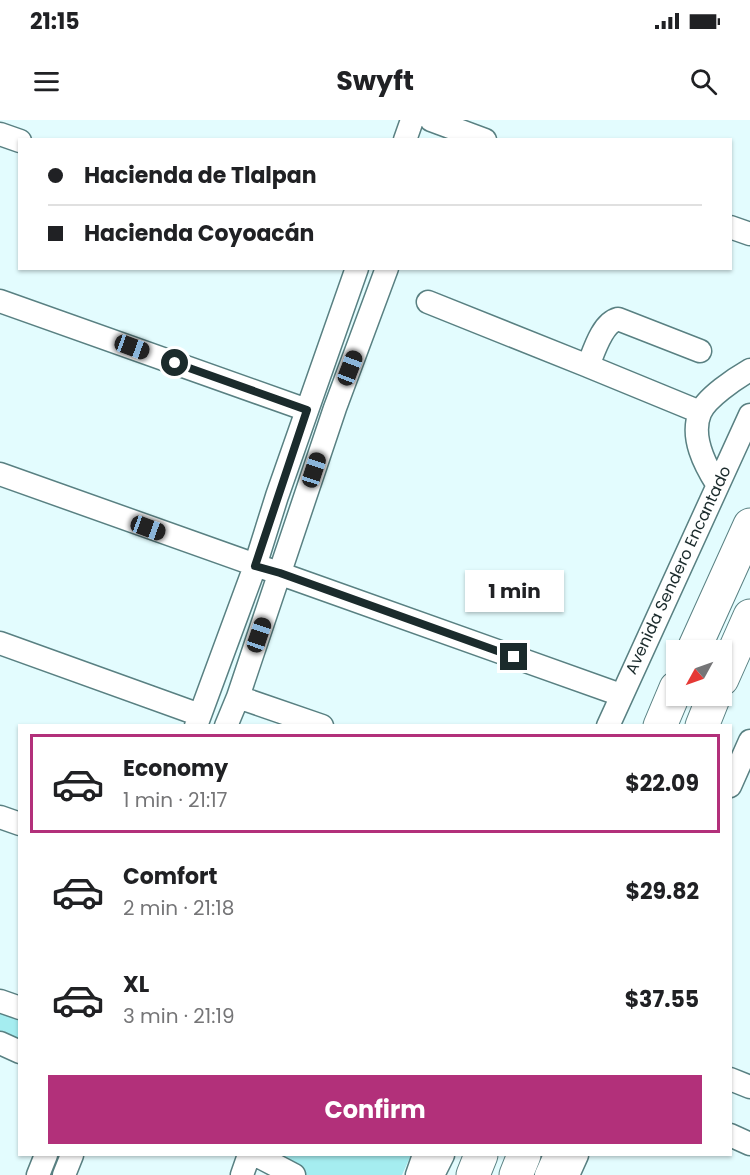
<!DOCTYPE html>
<html lang="en">
<head>
<meta charset="utf-8">
<style>
	:root { --surface:#fff; --page:#f2f2f2; --text:#202124; --muted:#757577; --line:#e0e0e0; --accent:#b2307a }
	body { margin:0; font-family:Poppins,sans-serif; background:var(--page); color:var(--text); height:100vh; display:flex; flex-direction:column; font-size:22px; white-space:nowrap }
	* { box-sizing:border-box; margin:0 }
	p { font-size:20px; color:var(--muted) }
	.icon { flex:none; width:33px; height:33px; fill:none; stroke:currentColor; stroke-width:2; stroke-linecap:round; stroke-linejoin:round }
	.map { position:relative; flex:1; overflow:hidden }
	.side { position:absolute; left:18px; top:604px; width:714px; height:432px; display:flex; flex-direction:column; background:var(--surface); border-radius:0px; box-shadow:0 2px 4px #0004 }
	.side>* { flex:none }
	.guide { position:absolute; left:18px; top:18px; width:714px; height:132px; border-radius:0px; box-shadow:0 2px 4px #0004; display:grid; align-content:center; height:132px; padding:0 30px; background:var(--surface) }
	.needle { width:39px; rotate:230deg }
	.controls { position:absolute; left:666px; top:520px; display:grid; gap:12px }
	.controls a { display:grid; place-items:center; width:66px; height:66px; border-radius:0px; background:var(--surface); box-shadow:0 2px 4px #0004; font-size:30px }
	.end { position:absolute; width:27px; height:27px; margin:-14px; border:8px solid #1b2b2c; background:#fff; box-shadow:0 0 0 3px #fff }
	.from { border-radius:50% }
	.bubble { position:absolute; height:42px; border-radius:0px; background:var(--surface); box-shadow:0 2px 4px #0004; font-size:20px; font-weight:700; line-height:42px; text-align:center }
	.car { position:absolute; width:18px; height:36px; margin:-18px -9px; border-radius:8px; box-shadow:0 0 4px 2px #0007; background:linear-gradient(#222 24%,#8ab4d8 0 40%,#222 0 76%,#8ab4d8 0 86%,#222 0) }
	.guide b { display:flex; align-items:center; gap:21px; height:57px; font-size:22px }
	.guide b+b { border-top:2px solid var(--line) }
	.guide i { width:15px; height:15px; background:var(--text) }
	ul { padding:10px 0 0; list-style:none }
	li { display:flex; align-items:center; gap:18px; height:99px; margin:0 12px 9px; padding:0 18px; border:3px solid transparent; border-radius:0px }
	li div { flex:1 }
	li b { display:block; font-size:22px }
	li em { font-style:normal; font-weight:700 }
	li.active { border-color:var(--accent) }
	li>.icon { width:54px; height:54px; stroke-width:1.5 }
	.primary-button { display:flex; gap:12px; margin-top:auto; padding:12px 30px }
	.primary-button a { flex:1; height:69px; border-radius:0px; background:var(--accent); color:#fff; font-size:24px; font-weight:700; line-height:69px; text-align:center }
	.status { display:flex; justify-content:space-between; align-items:center; height:42px; padding:0 30px; background:var(--surface); direction:ltr }
	.status svg { height:16px; fill:currentColor }
	header { display:flex; justify-content:space-between; align-items:center; height:78px; padding:0 30px; background:var(--surface); font-size:27px; font-weight:700 }
	.map>svg:first-child { display:block }
	.green { fill:#a5edf0 }
	.lines { fill:none; stroke-linecap:round; stroke-linejoin:round }
	.minor-casing { stroke:#598082; stroke-width:25 }
	.highway-casing { stroke:#598082; stroke-width:35 }
	.minor { stroke:#fff; stroke-width:22 }
	.highway { stroke:#fff; stroke-width:33 }
	.route { stroke:#1b2b2c; stroke-width:8 }
	.labels { text-anchor:middle; dominant-baseline:central; stroke-width:4.5; stroke-linejoin:round; paint-order:stroke }
	.street-label { font-size:16px; fill:#1b2b2c; stroke:#fff }
</style>
</head>
<body>
<div class="status"><b>21:15</b><svg viewBox="0 0 49 12"><path d="M0 12V9h3v3zM5 12V6h3v6zM10 12V3h3v9zM15 12V0h3v12zM26 1h20v11H26zM47 4h2v5h-2z"/></svg></div>
<header><svg class="icon" aria-label="menu" viewBox="0 0 24 24"><path d="M4 6h16M4 12h16M4 18h16"/></svg>Swyft<svg class="icon" aria-label="search" viewBox="0 0 24 24"><circle cx="10" cy="10" r="6"/><path d="M15 15l6 6"/></svg></header>
<div class="map">
<svg width="750" height="1055" viewBox="0 0 750 1055">
	<rect width="100%" height="100%" fill="#e3fcfe"/>
	<!-- green -->
	<path class="green" d="M0,890L19,897V926L0,917Z
		M269,1035H411L402,1055H303Z"/>
	<g class="lines">
		<defs>
			<path id="minor" d="M431,0L485,20
				M0,14L20,21
				M405,20L412,0
				M730,107L750,114
				M0,181L307,290
				M428,182L588,246
				M700,231L618,199C602,203 594,231 588,246L700,292
				M0,354L621,575
				M717,364C705,345 690,317 700,293C706,278 736,258 750,250
				M0,523L200,595
				M238,577L322,606
				M196,606L255,446L277,376L357,148
				M226,606L238,577L335,288L387,148
				M608,606L750,295
				M730,666L750,621
				M0,697L20,704
				M0,881L20,888
				M0,923L20,932
				M730,959L750,967
				M730,1015L750,1024
				M256,1035L294,1055
				M38,1055L46,1035
				M64,1055L72,1035
				M242,1055L249,1035
				M417,1055L424,1035
				M433,1055L443,1035
				M546,1055L555,1035
				M568,1055L577,1035"/>
			<path id="highway" d="M693,531L750,405
				M722,559L750,496
				M660,606L676,568
				M702,606L714,576
				M473,1055L481,1035
				M516,1055L524,1035"/>
		</defs>
		<!-- minor casing -->
		<use href="#minor" class="minor-casing"/>
		<!-- highway casing -->
		<use href="#highway" class="highway-casing"/>
		<!-- minor -->
		<use href="#minor" class="minor"/>
		<!-- highway -->
		<use href="#highway" class="highway"/>
	</g>
	<g class="lines">
		<!-- route -->
		<path class="route" d="M175,243L307,290L255,446L280,453L514,537"/>
	</g>
	<g class="labels">
		<!-- street labels -->
		<g class="street-label">
			<text transform="translate(678 450) rotate(-65)">Avenida Sendero Encantado</text>
		</g>
	</g>
</svg>
<div class="controls">
<a><svg class="needle" viewBox="-14 -14 28 28"><path d="M0-13l5 13h-10z" fill="#e53935"/><path d="M0 13l5-13h-10z" fill="#757577"/></svg></a>
</div>
<i class="end from" style="left:175px;top:243px"></i>
<i class="end" style="left:514px;top:537px"></i>
<div class="bubble" style="left:465px;top:450px;width:99px">1 min</div>
<i class="car" style="left:132px;top:227px;rotate:110deg"></i>
<i class="car" style="left:350px;top:248px;rotate:21deg"></i>
<i class="car" style="left:314px;top:350px;rotate:18deg"></i>
<i class="car" style="left:148px;top:408px;rotate:110deg"></i>
<i class="car" style="left:259px;top:515px;rotate:19deg"></i>
<div class="guide">
<b><i class="from"></i>Hacienda de Tlalpan</b>
<b><i></i>Hacienda Coyoacán</b>
</div>
<section class="side">
<ul>
<li class="active"><svg class="icon" aria-label="car" viewBox="0 0 24 24"><path d="M5 17H2v-5l4-1 3-4h7l3 4 3 1v5h-3M9 17h6M6 11h13"/><circle cx="7" cy="17" r="2"/><circle cx="17" cy="17" r="2"/></svg><div><b>Economy</b><p>1 min · 21:17</p></div><em>$22.09</em></li>
<li><svg class="icon" aria-label="car" viewBox="0 0 24 24"><path d="M5 17H2v-5l4-1 3-4h7l3 4 3 1v5h-3M9 17h6M6 11h13"/><circle cx="7" cy="17" r="2"/><circle cx="17" cy="17" r="2"/></svg><div><b>Comfort</b><p>2 min · 21:18</p></div><em>$29.82</em></li>
<li><svg class="icon" aria-label="car" viewBox="0 0 24 24"><path d="M5 17H2v-5l4-1 3-4h7l3 4 3 1v5h-3M9 17h6M6 11h13"/><circle cx="7" cy="17" r="2"/><circle cx="17" cy="17" r="2"/></svg><div><b>XL</b><p>3 min · 21:19</p></div><em>$37.55</em></li>
</ul>
<div class="primary-button"><a>Confirm</a></div>
</section>
</div>
</body>
</html>
